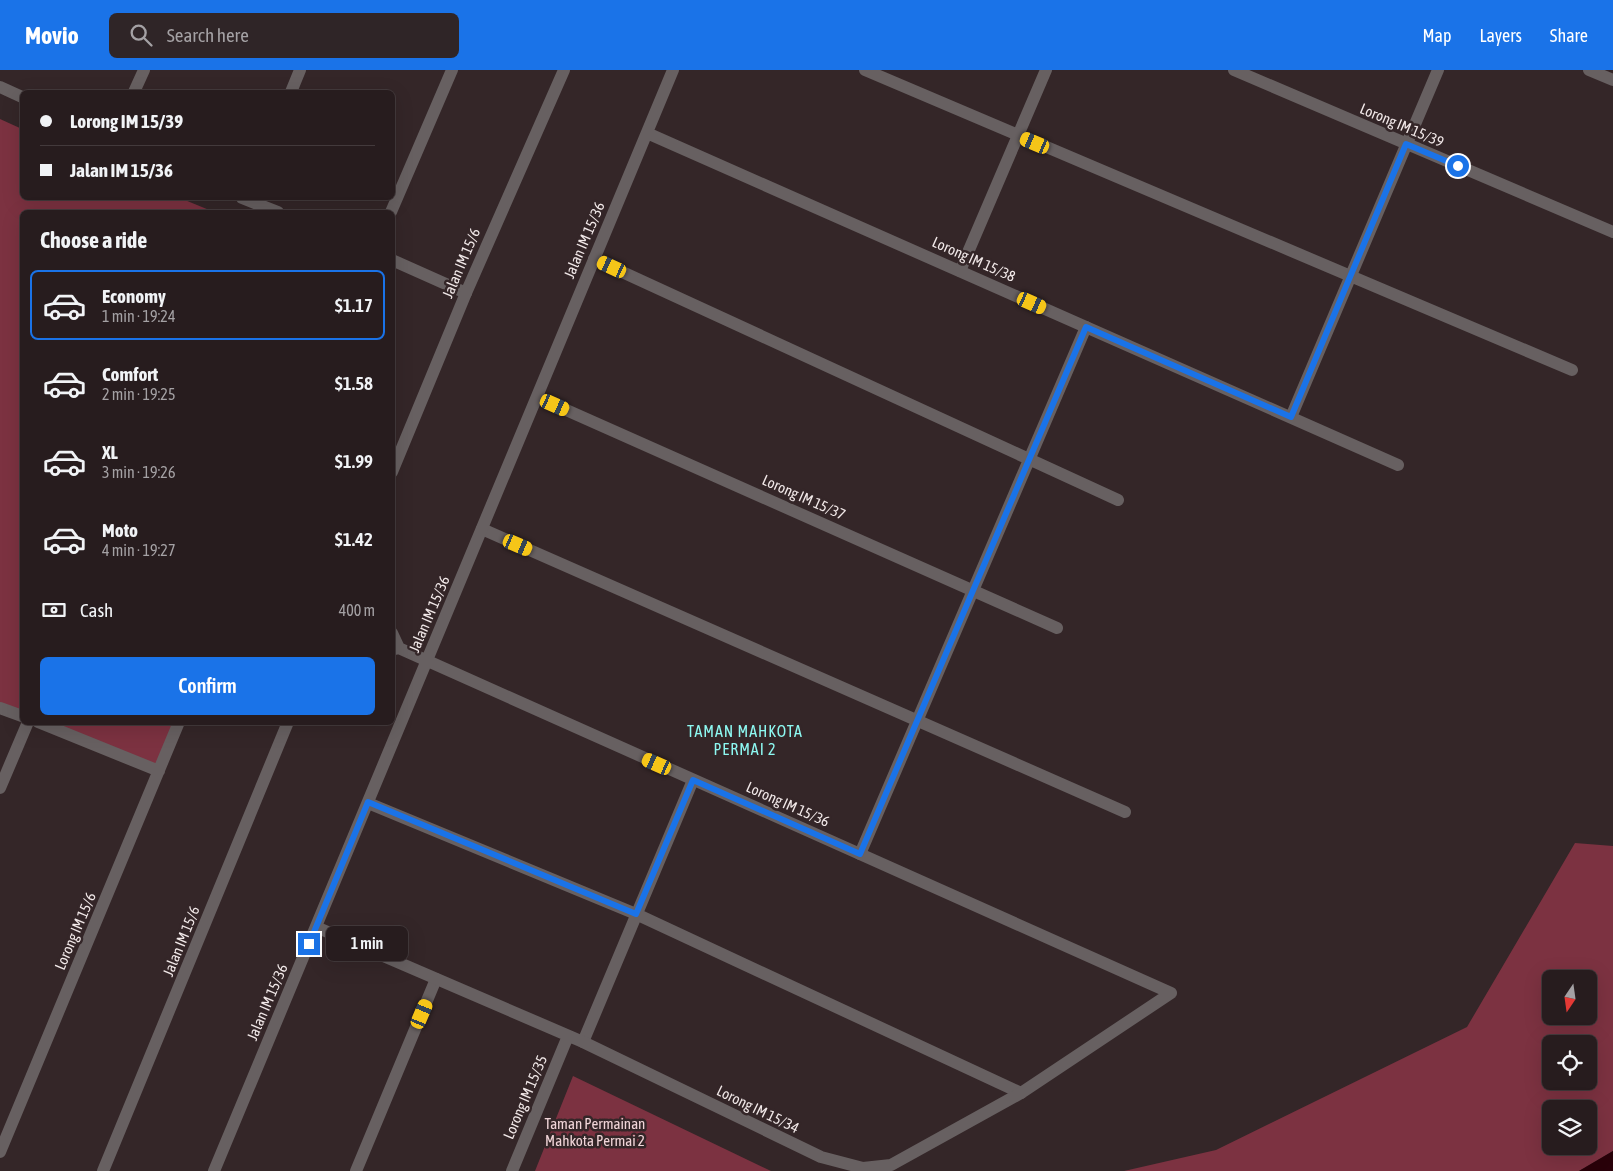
<!DOCTYPE html>
<html lang="en">
<head>
<meta charset="utf-8">
<style>
	:root { --surface:#271c1e; --page:#2f2527; --text:#f1f3f6; --muted:#a4a1a4; --line:#433a3c; --accent:#1a73e8 }
	body { margin:0; font-family:"Asap Condensed",sans-serif; background:var(--page); color:var(--text); height:100vh; display:flex; flex-direction:column; font-size:19px; white-space:nowrap }
	* { box-sizing:border-box; margin:0 }
	p { font-size:16px; color:var(--muted) }
	.icon { flex:none; width:28px; height:28px; fill:none; stroke:currentColor; stroke-width:2; stroke-linecap:round; stroke-linejoin:round }
	.map { position:relative; flex:1; overflow:hidden }
	.sheet { position:absolute; left:20px; top:140px; width:375px; height:515px; display:flex; flex-direction:column; background:var(--surface); border-radius:8px; box-shadow:0 5px 20px #0002,0 0 0 1px var(--line) }
	.sheet>* { flex:none }
	.top-card { position:absolute; left:20px; top:20px; width:375px; height:110px; border-radius:8px; box-shadow:0 5px 20px #0002,0 0 0 1px var(--line); display:grid; align-content:center; height:110px; padding:0 20px; background:var(--surface) }
	.needle { width:32px; rotate:193deg }
	.buttons { position:absolute; left:1542px; top:900px; display:grid; gap:10px }
	.buttons a { display:grid; place-items:center; width:55px; height:55px; border-radius:8px; background:var(--surface); box-shadow:0 5px 20px #0002,0 0 0 1px var(--line); font-size:25px }
	.end { position:absolute; width:22px; height:22px; margin:-11px; border:6px solid #1a73e8; background:#fff; box-shadow:0 0 0 2px #fff }
	.from { border-radius:50% }
	.bubble { position:absolute; height:35px; border-radius:8px; background:var(--surface); box-shadow:0 5px 20px #0002,0 0 0 1px var(--line); font-size:16px; font-weight:600; line-height:35px; text-align:center }
	.car { position:absolute; width:15px; height:30px; margin:-15px -8px; border-radius:6px; box-shadow:0 0 4px 1px #0007; background:linear-gradient(#f5c518 24%,#345 0 40%,#f5c518 0 76%,#345 0 86%,#f5c518 0) }
	.top-card b { display:flex; align-items:center; gap:18px; height:48px; font-size:19px }
	.top-card b+b { border-top:1px solid var(--line) }
	.top-card i { width:12px; height:12px; background:var(--text) }
	ul { padding:0; list-style:none }
	li { display:flex; align-items:center; gap:15px; height:70px; margin:0 10px 8px; padding:0 10px; border:2px solid transparent; border-radius:8px }
	li div { flex:1 }
	li b { display:block; font-size:19px }
	li em { font-style:normal; font-weight:600 }
	li.on { border-color:var(--accent) }
	li>.icon { width:45px; height:45px; stroke-width:1.5 }
	h2 { padding:0 20px; font-size:22px; line-height:60px }
	.pay { display:flex; align-items:center; gap:12px; height:55px; padding:0 20px; font-size:19px }
	.pay p { margin-inline-start:auto }
	.cta { display:flex; gap:10px; margin-top:auto; padding:10px 20px }
	.cta a { flex:1; height:58px; border-radius:8px; background:var(--accent); color:#fff; font-size:20px; font-weight:600; line-height:58px; text-align:center }
	header { display:flex; align-items:center; gap:30px; box-sizing:border-box; height:70px; padding:0 25px; background:var(--accent); color:#fff }
	header strong { font-size:24px }
	nav { display:flex; gap:28px; margin-inline-start:auto; font-size:18px }
	.search { width:350px; height:45px; background:var(--page); display:flex; align-items:center; gap:12px; box-sizing:border-box; padding:0 18px; border-radius:8px; color:var(--muted); font-size:19px }
	.map>svg:first-child { display:block }
	.green { fill:#7c3241; fill-rule:evenodd }
	.water { fill:#290009 }
	.lines { fill:none; stroke-linecap:round; stroke-linejoin:round }
	.service { stroke:#676061; stroke-width:12 }
	.minor { stroke:#676061; stroke-width:12 }
	.tertiary { stroke:#676061; stroke-width:12 }
	.route { stroke:#1a73e8; stroke-width:6 }
	.labels { text-anchor:middle; dominant-baseline:central; stroke-width:5; stroke-linejoin:round; paint-order:stroke }
	.street-label { font-size:15px; fill:#f2e9e9; stroke:#342628 }
	.park-label { font-size:15px; fill:#f1d5d8; stroke:#342628 }
	.neighbourhood-label { font-size:16px; letter-spacing:1px; fill:#8df8f1; stroke:#342628 }
</style>
</head>
<body>
<header>
<strong>Movio</strong>
<div class="search"><svg class="icon" aria-label="search" viewBox="0 0 24 24"><circle cx="10" cy="10" r="6"/><path d="M15 15l6 6"/></svg>Search here</div>
<nav><a>Map</a><a>Layers</a><a>Share</a></nav>
</header>
<div class="map">
<svg width="1613" height="1101" viewBox="0 0 1613 1101">
	<rect width="100%" height="100%" fill="#342628"/>
	<!-- green -->
	<path class="green" d="M0,49L22,59V128H180L214,142H22V647L0,638Z
		M37,653H177L159,701Z
		M1575,773L1613,776V1081L1579,1101H1124L1216,1080L1467,957ZM1551,909H1589V946H1551ZM1551,974H1589V1011H1551ZM1551,1039H1589V1076H1551Z
		M573,1006L771,1101H535Z"/>
	<!-- water -->
	<path class="water" d="M1613,1081V1101H1579Z"/>
	<g class="lines">
		<!-- service -->
		<path class="service" d="M865,0L1572,300
			M1589,0L1613,10
			M291,22L300,0
			M594,189L1118,430
			M960,201L1046,0
			M1291,347L1438,0
			M482,459L1125,742
			M0,718L28,652
			M368,733L636,844L1021,1023
			M860,784L1086,257
			M583,972L693,710
			M356,1101L436,909"/>
		<!-- minor -->
		<path class="minor" d="M1234,0L1613,162
			M0,17L22,27
			M134,22L144,0
			M647,63L1398,395
			M242,128L278,142
			M391,142L452,0
			M392,190L466,223
			M537,327L1057,558
			M392,563L399,578L395,579
			M392,575L1171,923
			M0,638L22,646
			M38,652L159,701
			M316,857L583,972L821,1087L863,1098L891,1095L1021,1023L1171,923
			M0,1082L179,652
			M214,1101L673,0
			M512,1101L568,966"/>
		<!-- tertiary -->
		<path class="tertiary" d="M392,402L466,223L564,0
			M103,1101L288,652"/>
	</g>
	<g class="lines">
		<!-- route -->
		<path class="route" d="M309,874L368,732L636,844L693,710L860,784L1086,257L1291,347L1406,74L1458,96"/>
	</g>
	<g class="labels">
		<!-- street labels -->
		<g class="street-label">
			<text transform="translate(1402 55) rotate(23)">Lorong IM 15/39</text>
			<text transform="translate(584 170) rotate(-67)">Jalan IM 15/36</text>
			<text transform="translate(974 189) rotate(24)">Lorong IM 15/38</text>
			<text transform="translate(461 193) rotate(-67)">Jalan IM 15/6</text>
			<text transform="translate(804 427) rotate(24)">Lorong IM 15/37</text>
			<text transform="translate(429 544) rotate(-67)">Jalan IM 15/36</text>
			<text transform="translate(788 734) rotate(24)">Lorong IM 15/36</text>
			<text transform="translate(75 861) rotate(-67)">Lorong IM 15/6</text>
			<text transform="translate(181 871) rotate(-68)">Jalan IM 15/6</text>
			<text transform="translate(267 932) rotate(-67)">Jalan IM 15/36</text>
			<text transform="translate(525 1027) rotate(-67)">Lorong IM 15/35</text>
			<text transform="translate(758 1039) rotate(26)">Lorong IM 15/34</text>
		</g>
		<!-- park labels -->
		<g class="park-label">
			<text x="595" y="1053">Taman Permainan<tspan x="595" dy="17">Mahkota Permai 2</tspan></text>
		</g>
		<!-- neighbourhood labels -->
		<g class="neighbourhood-label">
			<text x="745" y="661">TAMAN MAHKOTA<tspan x="745" dy="18">PERMAI 2</tspan></text>
		</g>
	</g>
</svg>
<div class="buttons">
<a><svg class="needle" viewBox="-14 -14 28 28"><path d="M0-13l5 13h-10z" fill="#e53935"/><path d="M0 13l5-13h-10z" fill="#a4a1a4"/></svg></a>
<a><svg class="icon" aria-label="locate" viewBox="0 0 24 24"><circle cx="12" cy="12" r="6"/><path d="M12 2v4M12 18v4M2 12h4M18 12h4"/></svg></a>
<a><svg class="icon" aria-label="layers" viewBox="0 0 24 24"><path d="M12 4l9 5-9 5-9-5zM3 14l9 5 9-5"/></svg></a>
</div>
<i class="end from" style="left:1458px;top:96px"></i>
<i class="end" style="left:309px;top:874px"></i>
<div class="bubble" style="left:326px;top:856px;width:82px">1 min</div>
<i class="car" style="left:1035px;top:73px;rotate:293deg"></i>
<i class="car" style="left:612px;top:197px;rotate:295deg"></i>
<i class="car" style="left:1032px;top:233px;rotate:114deg"></i>
<i class="car" style="left:555px;top:335px;rotate:114deg"></i>
<i class="car" style="left:518px;top:475px;rotate:113deg"></i>
<i class="car" style="left:657px;top:694px;rotate:294deg"></i>
<i class="car" style="left:422px;top:944px;rotate:23deg"></i>
<div class="top-card">
<b><i class="from"></i>Lorong IM 15/39</b>
<b><i></i>Jalan IM 15/36</b>
</div>
<section class="sheet">
<h2>Choose a ride</h2>
<ul>
<li class="on"><svg class="icon" aria-label="car" viewBox="0 0 24 24"><path d="M5 17H2v-5l4-1 3-4h7l3 4 3 1v5h-3M9 17h6M6 11h13"/><circle cx="7" cy="17" r="2"/><circle cx="17" cy="17" r="2"/></svg><div><b>Economy</b><p>1 min · 19:24</p></div><em>$1.17</em></li>
<li><svg class="icon" aria-label="car" viewBox="0 0 24 24"><path d="M5 17H2v-5l4-1 3-4h7l3 4 3 1v5h-3M9 17h6M6 11h13"/><circle cx="7" cy="17" r="2"/><circle cx="17" cy="17" r="2"/></svg><div><b>Comfort</b><p>2 min · 19:25</p></div><em>$1.58</em></li>
<li><svg class="icon" aria-label="car" viewBox="0 0 24 24"><path d="M5 17H2v-5l4-1 3-4h7l3 4 3 1v5h-3M9 17h6M6 11h13"/><circle cx="7" cy="17" r="2"/><circle cx="17" cy="17" r="2"/></svg><div><b>XL</b><p>3 min · 19:26</p></div><em>$1.99</em></li>
<li><svg class="icon" aria-label="car" viewBox="0 0 24 24"><path d="M5 17H2v-5l4-1 3-4h7l3 4 3 1v5h-3M9 17h6M6 11h13"/><circle cx="7" cy="17" r="2"/><circle cx="17" cy="17" r="2"/></svg><div><b>Moto</b><p>4 min · 19:27</p></div><em>$1.42</em></li>
</ul>
<div class="pay"><svg class="icon" aria-label="cash" viewBox="0 0 24 24"><path d="M3 7h18v10H3z"/><circle cx="12" cy="12" r="2"/></svg>Cash<p>400 m</p></div>
<div class="cta"><a>Confirm</a></div>
</section>
</div>
</body>
</html>
